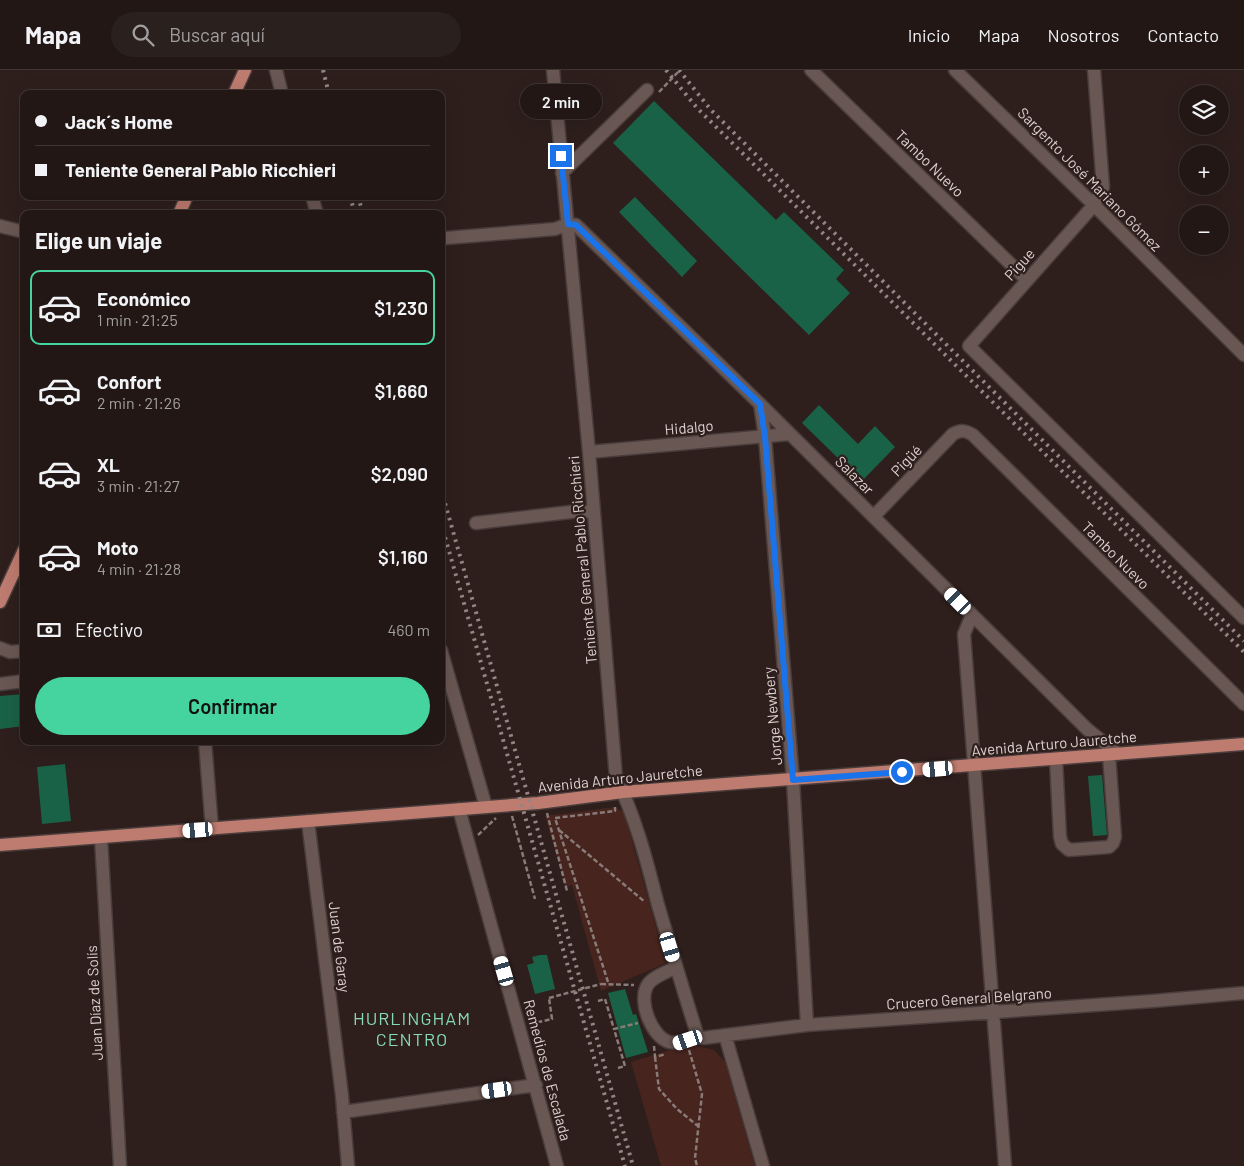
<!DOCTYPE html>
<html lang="es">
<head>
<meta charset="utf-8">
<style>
	:root { --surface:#221715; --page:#2a201e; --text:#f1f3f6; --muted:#a29fa0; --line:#3f3634; --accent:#45d49f }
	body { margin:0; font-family:Barlow,sans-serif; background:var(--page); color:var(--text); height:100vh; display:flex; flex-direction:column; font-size:19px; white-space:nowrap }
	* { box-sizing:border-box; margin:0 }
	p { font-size:16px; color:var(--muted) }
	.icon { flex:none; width:28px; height:28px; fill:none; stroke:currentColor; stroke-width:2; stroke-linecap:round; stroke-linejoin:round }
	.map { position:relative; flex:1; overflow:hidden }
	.drawer { position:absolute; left:20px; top:140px; width:425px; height:535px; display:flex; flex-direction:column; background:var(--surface); border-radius:10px; box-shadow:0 5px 20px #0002,0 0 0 1px var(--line) }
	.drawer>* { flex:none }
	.banner { position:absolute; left:20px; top:20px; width:425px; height:110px; border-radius:10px; box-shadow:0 5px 20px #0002,0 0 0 1px var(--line); display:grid; align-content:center; height:110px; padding:0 15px; background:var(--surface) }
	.buttons { position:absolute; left:1179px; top:15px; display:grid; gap:10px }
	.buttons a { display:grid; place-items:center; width:50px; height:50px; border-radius:50%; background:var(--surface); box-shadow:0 5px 20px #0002,0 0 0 1px var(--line); font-size:25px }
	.end { position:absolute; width:22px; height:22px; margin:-11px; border:6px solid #1a73e8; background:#fff; box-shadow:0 0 0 2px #fff }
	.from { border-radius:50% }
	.bubble { position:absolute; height:35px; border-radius:18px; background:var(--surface); box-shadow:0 5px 20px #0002,0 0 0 1px var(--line); font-size:16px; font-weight:600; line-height:35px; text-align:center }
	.car { position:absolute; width:15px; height:30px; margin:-15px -8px; border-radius:6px; box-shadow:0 0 4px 1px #0007; background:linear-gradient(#fff 24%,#345 0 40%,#fff 0 76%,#345 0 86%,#fff 0) }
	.banner b { display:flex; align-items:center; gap:18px; height:48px; font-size:19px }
	.banner b+b { border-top:1px solid var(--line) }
	.banner i { width:12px; height:12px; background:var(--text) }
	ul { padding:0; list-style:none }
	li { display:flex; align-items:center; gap:15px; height:75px; margin:0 10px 8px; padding:0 5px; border:2px solid transparent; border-radius:10px }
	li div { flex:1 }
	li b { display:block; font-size:19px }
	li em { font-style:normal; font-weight:600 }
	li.on { border-color:var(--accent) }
	li>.icon { width:45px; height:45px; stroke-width:1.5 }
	h2 { padding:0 15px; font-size:22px; line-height:60px }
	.pay { display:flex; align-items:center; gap:12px; height:55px; padding:0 15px; font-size:19px }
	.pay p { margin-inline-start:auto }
	.cta { display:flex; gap:10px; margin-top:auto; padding:10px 15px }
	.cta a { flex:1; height:58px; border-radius:30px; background:var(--accent); color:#111; font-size:20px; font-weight:600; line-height:58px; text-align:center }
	header { display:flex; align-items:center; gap:30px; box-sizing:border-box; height:70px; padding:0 25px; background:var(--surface); border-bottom:1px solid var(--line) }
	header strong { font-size:24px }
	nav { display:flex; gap:28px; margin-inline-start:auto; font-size:18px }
	.search { width:350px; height:45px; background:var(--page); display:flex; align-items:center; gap:12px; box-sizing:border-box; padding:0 18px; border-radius:28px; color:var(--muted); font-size:19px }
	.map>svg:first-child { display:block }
	.green { fill:#47241e }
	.building { fill:#1a6247 }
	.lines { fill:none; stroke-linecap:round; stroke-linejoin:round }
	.minor-casing { stroke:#493d3b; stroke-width:15 }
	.major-casing { stroke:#493d3b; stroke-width:15 }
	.path { stroke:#887b78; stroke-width:2.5; stroke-dasharray:5 2.5; stroke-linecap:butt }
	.minor { stroke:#695753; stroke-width:12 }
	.major { stroke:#be7b6f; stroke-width:12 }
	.rail { stroke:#938684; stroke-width:4; stroke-dasharray:2.5 5; stroke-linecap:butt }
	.path-bridge { stroke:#887b78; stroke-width:2.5; stroke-dasharray:5 2.5; stroke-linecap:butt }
	.route { stroke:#1a73e8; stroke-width:6 }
	.labels { text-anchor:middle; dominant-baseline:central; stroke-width:4.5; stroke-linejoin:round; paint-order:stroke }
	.street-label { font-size:15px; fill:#dcd1cf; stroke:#2e1f1c }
	.quarter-label { font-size:18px; letter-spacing:1px; fill:#85dbb5; stroke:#2e1f1c }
</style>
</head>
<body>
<header>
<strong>Mapa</strong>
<div class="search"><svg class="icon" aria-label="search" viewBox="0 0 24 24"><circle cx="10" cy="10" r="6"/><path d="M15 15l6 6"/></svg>Buscar aquí</div>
<nav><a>Inicio</a><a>Mapa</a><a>Nosotros</a><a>Contacto</a></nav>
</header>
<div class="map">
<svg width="1244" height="1096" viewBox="0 0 1244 1096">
	<rect width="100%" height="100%" fill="#2e1f1c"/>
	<!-- green -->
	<path class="green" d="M615,737L624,742L666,893L601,921L572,815L566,817L545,746Z
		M690,974L714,980L725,992L755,1096H661L631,992Z"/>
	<!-- building -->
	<path class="building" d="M654,31L776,150L784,142L844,200L836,209L850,223L809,265L613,73Z
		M635,127L697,191L682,207L619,142Z
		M819,335L858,374L875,356L895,377L861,412L840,392L841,391L802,353Z
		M24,624V656L0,659V626Z
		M65,694L71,751L42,754L37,697Z
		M1102,705L1107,765L1093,766L1088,706Z
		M540,885H547L555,919L535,924L527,895L534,893L532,887Z
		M625,919L633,945L636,944L648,982L626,988L608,923Z"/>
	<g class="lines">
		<defs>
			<path id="minor" d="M276,0L282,24
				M553,0L589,382L616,708C636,748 647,792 658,835C671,879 684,923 698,967
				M811,0L1027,210
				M955,0L1094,135L1244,285
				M1094,0L1103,117L1094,135L969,276L1244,548
				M562,103L647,20
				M312,126L317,144
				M568,154L576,155L760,334L1087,659L1118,684
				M0,156L24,162
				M446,168L555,159L568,154
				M760,334L765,367L793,710L807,955
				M589,382L790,364
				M874,446L953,364C961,360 965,360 973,365L1244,634
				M476,453L579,441L594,442
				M972,545L964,564L1005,1096
				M0,578L10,582L24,581
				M441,580L486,737
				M0,614L24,611
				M205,671L212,759
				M1056,689L1060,767L1062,774L1069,780L1109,777L1113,773L1115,767L1109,685
				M459,739L557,1096
				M308,751L342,1026L348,1096
				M101,768L120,1096
				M676,897C668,902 651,907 647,916C638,932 652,967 669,972C682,975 691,965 703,968L807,955L1153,931L1244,923
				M725,965L763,1096
				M343,1042L536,1015"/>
			<path id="major" d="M234,24L245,0
				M179,144L187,126
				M0,532L24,480
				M0,775L538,733L623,722L1244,674"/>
		</defs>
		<!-- minor casing -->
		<use href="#minor" class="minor-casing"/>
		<!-- major casing -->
		<use href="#major" class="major-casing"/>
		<!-- path -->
		<path class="path" d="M659,22L680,0
			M547,743L567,821
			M512,746L535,829
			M559,760L645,832
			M478,765L496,748
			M608,912L555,748L615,741V737
			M601,914L634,915
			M598,931L605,929L614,959
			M530,954L552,949L549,928
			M654,976L655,987L666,984
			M689,980L702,1024L695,1088L697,1096
			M655,987L659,1019L677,1039L698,1056
			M618,998L625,996L614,959L638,953"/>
		<!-- minor -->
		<use href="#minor" class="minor"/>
		<!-- major -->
		<use href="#major" class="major"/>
		<!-- rail -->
		<path class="rail" d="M323,0L329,24
			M666,0L697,38L1244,582
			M679,0L711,40L1244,571
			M350,126L355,144
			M358,126L363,144
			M441,419L633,1096
			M441,453L625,1096"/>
		<!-- path-bridge -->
		<path class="path-bridge" d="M549,928L601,914"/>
	</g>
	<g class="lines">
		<!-- route -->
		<path class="route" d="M561,86L568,154L576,155L760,334L765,367L793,710L902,702"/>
	</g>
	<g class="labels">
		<!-- street labels -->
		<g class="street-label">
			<text transform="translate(930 93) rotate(44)">Tambo Nuevo</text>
			<text transform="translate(1090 109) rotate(45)">Sargento José Mariano Gómez</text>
			<text transform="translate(1019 194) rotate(-48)">Pigue</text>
			<text transform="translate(689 357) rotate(-5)">Hidalgo</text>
			<text transform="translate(906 390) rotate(-46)">Pigüé</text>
			<text transform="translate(855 405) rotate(45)">Salazar</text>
			<text transform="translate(1116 485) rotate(45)">Tambo Nuevo</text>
			<text transform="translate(582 490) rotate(-95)">Teniente General Pablo Ricchieri</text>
			<text transform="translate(772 646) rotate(-95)">Jorge Newbery</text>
			<text transform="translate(1054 673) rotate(-5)">Avenida Arturo Jauretche</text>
			<text transform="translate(620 708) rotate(-6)">Avenida Arturo Jauretche</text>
			<text transform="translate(340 877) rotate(83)">Juan de Garay</text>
			<text transform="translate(969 928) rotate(-4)">Crucero General Belgrano</text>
			<text transform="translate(94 933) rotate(-93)">Juan Díaz de Solís</text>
			<text transform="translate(548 1000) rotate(75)">Remedios de Escalada</text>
		</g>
		<!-- quarter labels -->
		<g class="quarter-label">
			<text x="412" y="948">HURLINGHAM<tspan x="412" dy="21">CENTRO</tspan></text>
		</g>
	</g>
</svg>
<div class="buttons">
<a><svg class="icon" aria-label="layers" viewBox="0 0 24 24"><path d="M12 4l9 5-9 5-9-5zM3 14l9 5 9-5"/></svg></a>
<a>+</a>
<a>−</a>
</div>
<i class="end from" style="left:902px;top:702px"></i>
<i class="end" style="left:561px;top:86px"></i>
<div class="bubble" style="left:520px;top:14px;width:82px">2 min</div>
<i class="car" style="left:958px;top:531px;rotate:315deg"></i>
<i class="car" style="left:938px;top:699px;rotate:265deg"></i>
<i class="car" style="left:198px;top:760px;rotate:266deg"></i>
<i class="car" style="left:670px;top:877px;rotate:163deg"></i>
<i class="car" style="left:504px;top:901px;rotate:344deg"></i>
<i class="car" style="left:688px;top:970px;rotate:251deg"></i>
<i class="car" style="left:497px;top:1020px;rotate:262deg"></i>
<div class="banner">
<b><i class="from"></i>Jack´s Home</b>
<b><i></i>Teniente General Pablo Ricchieri</b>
</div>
<section class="drawer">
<h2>Elige un viaje</h2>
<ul>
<li class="on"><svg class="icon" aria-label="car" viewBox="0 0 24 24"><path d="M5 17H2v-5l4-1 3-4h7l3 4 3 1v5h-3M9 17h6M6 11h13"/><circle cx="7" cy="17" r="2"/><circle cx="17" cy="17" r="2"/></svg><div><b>Económico</b><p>1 min · 21:25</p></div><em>$1,230</em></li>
<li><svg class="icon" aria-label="car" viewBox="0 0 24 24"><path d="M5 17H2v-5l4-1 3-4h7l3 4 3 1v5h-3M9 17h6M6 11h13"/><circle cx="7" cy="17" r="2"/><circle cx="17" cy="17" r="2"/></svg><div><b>Confort</b><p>2 min · 21:26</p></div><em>$1,660</em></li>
<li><svg class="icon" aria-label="car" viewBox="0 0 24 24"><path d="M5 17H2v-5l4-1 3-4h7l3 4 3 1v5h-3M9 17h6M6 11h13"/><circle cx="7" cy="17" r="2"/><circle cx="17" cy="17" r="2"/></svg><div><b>XL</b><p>3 min · 21:27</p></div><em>$2,090</em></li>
<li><svg class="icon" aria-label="car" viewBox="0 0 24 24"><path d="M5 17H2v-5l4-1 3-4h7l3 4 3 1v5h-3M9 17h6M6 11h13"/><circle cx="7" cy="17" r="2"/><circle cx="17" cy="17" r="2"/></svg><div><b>Moto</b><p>4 min · 21:28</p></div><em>$1,160</em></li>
</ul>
<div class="pay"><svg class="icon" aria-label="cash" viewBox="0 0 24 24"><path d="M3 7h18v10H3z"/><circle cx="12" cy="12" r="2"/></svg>Efectivo<p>460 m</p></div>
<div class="cta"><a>Confirmar</a></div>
</section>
</div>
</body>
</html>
